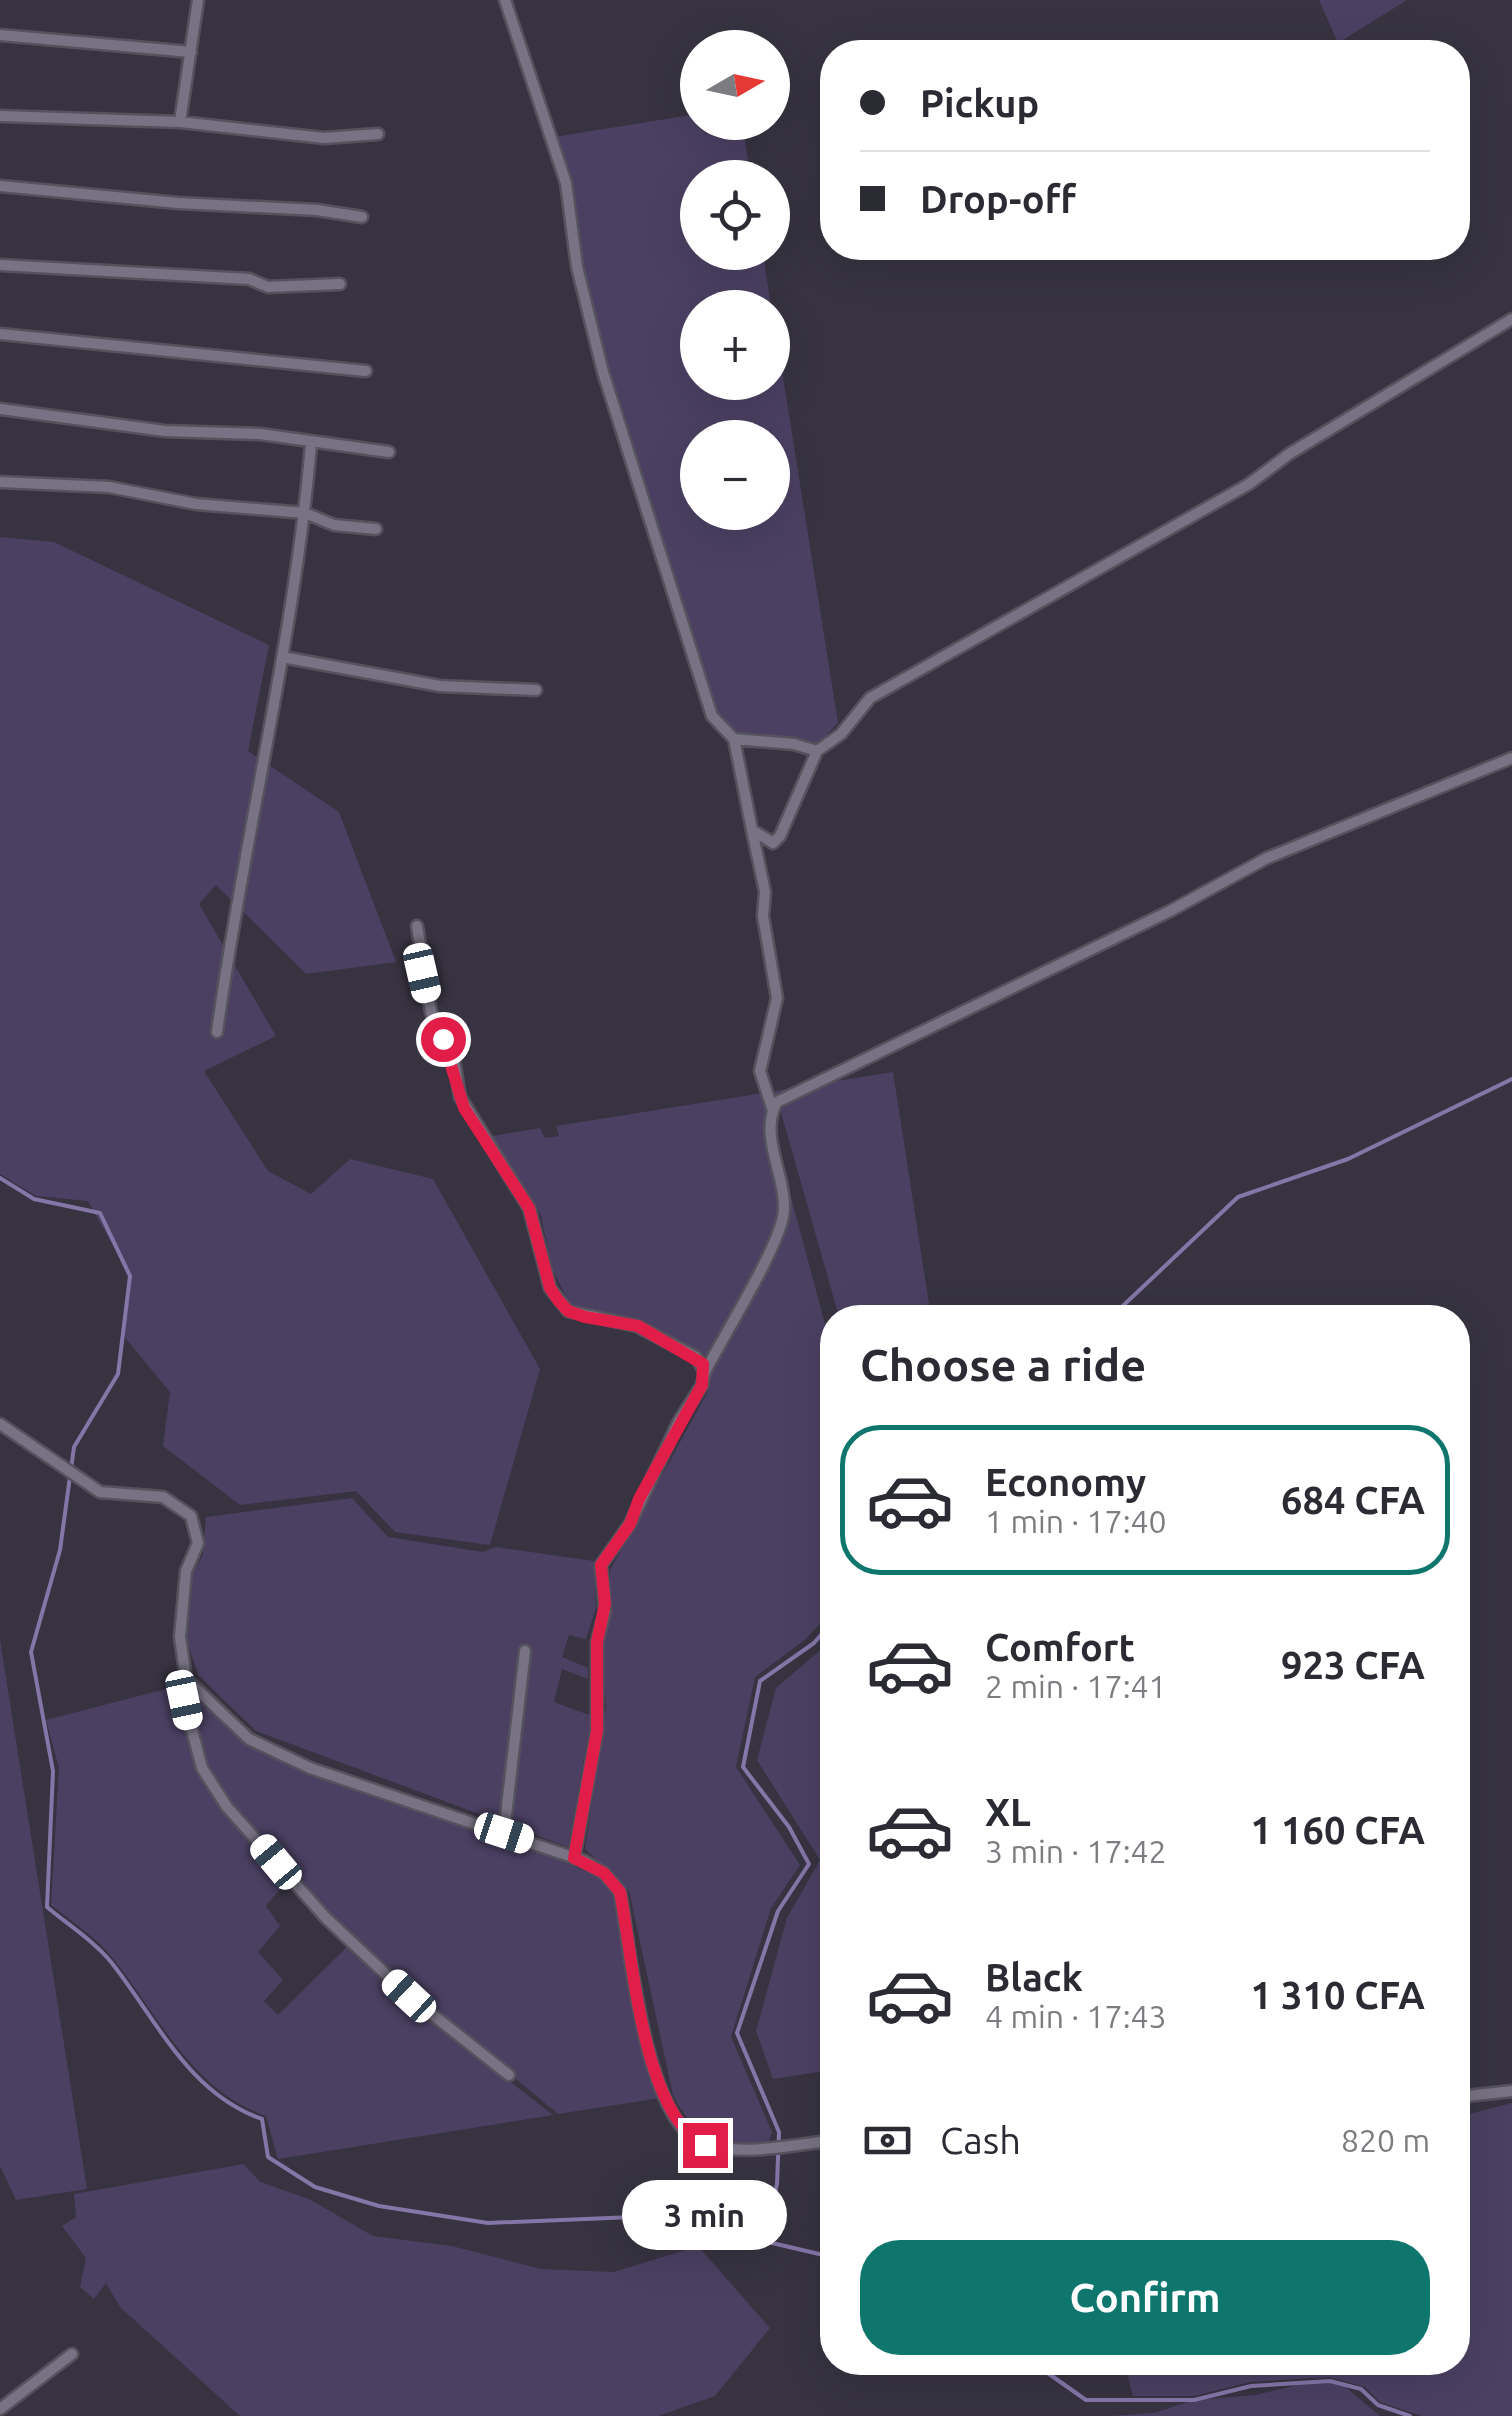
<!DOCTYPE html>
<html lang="en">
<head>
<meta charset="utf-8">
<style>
	:root { --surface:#fff; --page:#f7f7f7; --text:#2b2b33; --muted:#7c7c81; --line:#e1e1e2; --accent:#0f766e }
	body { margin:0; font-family:Ubuntu,sans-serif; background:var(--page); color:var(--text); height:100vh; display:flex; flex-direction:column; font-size:38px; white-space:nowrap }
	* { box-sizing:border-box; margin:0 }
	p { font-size:32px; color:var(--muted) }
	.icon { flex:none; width:55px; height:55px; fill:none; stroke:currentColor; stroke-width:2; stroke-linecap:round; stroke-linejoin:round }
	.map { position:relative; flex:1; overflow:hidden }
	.details { position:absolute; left:820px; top:1305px; width:650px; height:1070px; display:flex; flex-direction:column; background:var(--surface); border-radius:40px; box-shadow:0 10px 40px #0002 }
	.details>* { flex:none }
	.guide { position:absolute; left:820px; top:40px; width:650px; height:220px; border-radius:40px; box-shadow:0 10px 40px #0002; display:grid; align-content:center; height:220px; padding:0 40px; background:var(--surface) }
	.needle { width:65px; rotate:81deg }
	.fabs { position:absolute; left:680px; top:30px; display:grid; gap:20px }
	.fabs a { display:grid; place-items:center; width:110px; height:110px; border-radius:50%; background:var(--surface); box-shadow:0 10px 40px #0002; font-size:50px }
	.end { position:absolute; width:45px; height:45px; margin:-22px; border:12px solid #e11d48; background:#fff; box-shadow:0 0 0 5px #fff }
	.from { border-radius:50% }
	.bubble { position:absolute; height:70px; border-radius:35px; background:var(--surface); box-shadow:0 10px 40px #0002; font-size:32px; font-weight:700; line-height:70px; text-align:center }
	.car { position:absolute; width:30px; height:60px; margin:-30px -15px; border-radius:12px; box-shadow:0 0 8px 2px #0007; background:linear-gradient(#fff 24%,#345 0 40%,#fff 0 76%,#345 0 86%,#fff 0) }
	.guide b { display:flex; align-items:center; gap:35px; height:95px; font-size:38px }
	.guide b+b { border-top:2px solid var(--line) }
	.guide i { width:25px; height:25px; background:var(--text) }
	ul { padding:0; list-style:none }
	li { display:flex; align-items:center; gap:30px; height:150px; margin:0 20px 15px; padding:0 20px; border:5px solid transparent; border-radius:40px }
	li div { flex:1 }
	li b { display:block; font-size:38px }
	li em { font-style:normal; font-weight:700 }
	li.current { border-color:var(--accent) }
	li>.icon { width:90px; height:90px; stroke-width:1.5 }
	h2 { padding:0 40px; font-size:45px; line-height:120px }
	.pay { display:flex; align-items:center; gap:25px; height:110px; padding:0 40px; font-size:38px }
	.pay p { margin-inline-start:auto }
	.primary-button { display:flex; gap:20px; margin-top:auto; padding:20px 40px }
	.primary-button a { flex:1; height:115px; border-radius:40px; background:var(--accent); color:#fff; font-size:40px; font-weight:700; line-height:115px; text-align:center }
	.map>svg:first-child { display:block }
	.green { fill:#4b4062; fill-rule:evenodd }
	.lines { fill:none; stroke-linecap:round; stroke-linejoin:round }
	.stream { stroke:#8576a8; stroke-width:4 }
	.minor-casing { stroke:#55525e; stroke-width:15 }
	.minor { stroke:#787384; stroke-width:10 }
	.route { stroke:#e11d48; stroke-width:12 }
</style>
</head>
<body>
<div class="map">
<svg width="1512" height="2416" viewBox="0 0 1512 2416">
	<rect width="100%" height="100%" fill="#373341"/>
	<!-- green -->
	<path class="green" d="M1319,0H1407L1338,43Z
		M697,114L698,122L742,123L751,177L698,178V252L763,253L771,307L698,308V382H772L773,314L838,723L816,746L795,738L740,736L714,708L608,372L583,270L572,181L554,137ZM698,438H772V512H698Z
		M0,537L54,542L269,645L248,751L339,812L396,962L306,974L216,885L199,904L276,1036L204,1071L268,1171L311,1194L350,1159L433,1179L540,1369L490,1545L395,1532L356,1491L240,1505L163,1446L170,1392L123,1335L130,1276L88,1201L36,1196L0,1174Z
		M893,1072L931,1317H839L775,1091Z
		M763,1093L832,1350V1611L806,1639L755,1677L736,1767L800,1865L771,1908L731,2037L772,2132L769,2142C722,2147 694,2138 673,2095L629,1891L585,1849L606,1706L600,1646L610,1620V1570L708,1391L713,1362L643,1322L570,1304L551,1267L541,1215L487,1137L540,1128L545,1138L559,1136L556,1126Z
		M352,1498L388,1537L483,1552L496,1547L594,1561L596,1608L586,1639L569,1635L562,1657L588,1668V1679L562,1669L554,1702L592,1716L568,1847L256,1731L198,1675L187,1640L193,1572L203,1555L206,1517Z
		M0,1640L87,2189L16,2200L0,2166Z
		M832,1640V2070L773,2079L756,2031L787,1918L820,1860L757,1760L776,1688Z
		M181,1685C177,1768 236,1824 287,1881L266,1906L280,1926L258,1952L283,1980L264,2001L278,2015L348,1946L406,2001L553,2115L278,2159L266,2116C190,2089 159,2015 111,1956C96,1937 71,1921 51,1905L59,1768L46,1720Z
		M189,1689L247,1743L473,1824L601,1877L616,1894L660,2098L558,2114L412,1992L326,1911L231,1803L207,1764Z
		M1512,2103V2416H1422L1380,2402L1365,2387L1330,2377L1250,2382L1194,2396H1133L1124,2363L1458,2362V2117Z
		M244,2164L260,2182L309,2199L373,2236L452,2246L541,2269L614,2272L698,2246L770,2328L715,2396L658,2416H240L120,2307L106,2283L94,2299L80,2287L86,2258L62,2226L76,2217L74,2194Z
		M1314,2381L1342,2384L1380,2416H1111L1154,2413L1194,2400L1255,2395Z"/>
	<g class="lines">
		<!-- stream -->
		<path class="stream" d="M0,1178L34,1199L100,1213L130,1276L118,1374L74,1447L60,1550L31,1652L53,1771L47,1907C67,1924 94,1941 111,1962C157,2020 188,2093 262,2119L268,2157L315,2187L379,2206L488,2223L657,2216L832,2257
			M1110,1318L1238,1197L1348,1159L1512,1079
			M750,2239L767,2223L777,2184L779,2132L737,2033L778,1911L809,1864L789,1827L743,1767L760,1681L814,1643L832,1622
			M1032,2362L1086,2400H1194L1251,2386L1330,2381L1361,2389L1378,2405L1410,2416"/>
		<defs>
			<path id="minor" d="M505,0L566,183L577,267L603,372L712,716L734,739L794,744L817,751
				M0,35L191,52
				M0,116L180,122L198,0
				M180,122L324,138L378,134
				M0,186L178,203L317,210L362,217
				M0,265L249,279L268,287L340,284
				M0,334L366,371
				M0,409L165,431L260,434L389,452
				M0,482L109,487L196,504L305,513L334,525L376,529
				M282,657L440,686L536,690
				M734,739L752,830
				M417,926L431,1012L455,1066L460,1097L529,1208L550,1288L568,1311L637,1326L696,1357L705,1372L702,1385L679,1421L630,1524L601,1565L605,1611L597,1642V1731L574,1858
				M217,1032C244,835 294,642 311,444
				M773,1111L760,1071L777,998L763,916L765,892L752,830L773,843L780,836L817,751L841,734L870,698L1249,484L1289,454L1512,319
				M705,1372C724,1335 775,1254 783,1217C790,1181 757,1137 777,1102L1170,911L1267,858L1512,758
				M0,1424L100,1492L163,1497L191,1516L198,1543L186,1571L180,1637L186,1679L184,1700L202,1768L227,1807L326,1918L409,1996L509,2075
				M186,1679L249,1739L310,1768L584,1861L604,1873L620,1892C630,1947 645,2121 702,2143C741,2158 792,2144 832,2141
				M504,1833L525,1651
				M1458,2097L1512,2091
				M0,2409L72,2354"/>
		</defs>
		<!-- minor casing -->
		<use href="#minor" class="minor-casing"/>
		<!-- minor -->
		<use href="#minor" class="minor"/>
	</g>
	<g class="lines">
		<!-- route -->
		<path class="route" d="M443,1039L464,1108L529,1208L550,1288L558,1300L568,1311L585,1317L638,1326L703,1364L702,1385L639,1499L630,1524L601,1565L605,1604L597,1642V1731L574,1858L604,1873L620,1892C633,1956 642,2115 705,2145"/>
	</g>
</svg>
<div class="fabs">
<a><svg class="needle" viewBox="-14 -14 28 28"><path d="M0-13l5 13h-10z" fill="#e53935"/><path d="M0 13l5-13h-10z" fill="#7c7c81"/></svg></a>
<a><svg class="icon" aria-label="locate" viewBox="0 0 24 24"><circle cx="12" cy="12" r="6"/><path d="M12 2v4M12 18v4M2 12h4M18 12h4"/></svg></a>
<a>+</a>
<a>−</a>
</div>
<i class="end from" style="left:443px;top:1039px"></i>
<i class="end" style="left:705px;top:2145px"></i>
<div class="bubble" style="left:622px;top:2180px;width:165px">3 min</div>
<i class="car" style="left:422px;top:973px;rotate:167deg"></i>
<i class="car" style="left:184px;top:1700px;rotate:168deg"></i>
<i class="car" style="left:504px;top:1833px;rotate:108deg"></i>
<i class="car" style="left:276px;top:1862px;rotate:320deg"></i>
<i class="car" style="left:409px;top:1996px;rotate:313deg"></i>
<div class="guide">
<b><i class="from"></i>Pickup</b>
<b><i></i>Drop-off</b>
</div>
<section class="details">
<h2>Choose a ride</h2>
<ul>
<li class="current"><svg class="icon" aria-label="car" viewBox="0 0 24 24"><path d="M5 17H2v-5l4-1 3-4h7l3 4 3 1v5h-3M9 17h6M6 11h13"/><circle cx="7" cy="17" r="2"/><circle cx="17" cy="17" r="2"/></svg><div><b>Economy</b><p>1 min · 17:40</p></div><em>684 CFA</em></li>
<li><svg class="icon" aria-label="car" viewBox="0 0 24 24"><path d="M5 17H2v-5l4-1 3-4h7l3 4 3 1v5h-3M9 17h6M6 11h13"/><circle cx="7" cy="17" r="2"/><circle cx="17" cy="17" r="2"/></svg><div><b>Comfort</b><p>2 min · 17:41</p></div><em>923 CFA</em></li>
<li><svg class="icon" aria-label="car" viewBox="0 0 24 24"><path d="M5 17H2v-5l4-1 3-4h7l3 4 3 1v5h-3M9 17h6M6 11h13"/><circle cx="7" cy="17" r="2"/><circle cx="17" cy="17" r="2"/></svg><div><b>XL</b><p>3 min · 17:42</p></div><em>1 160 CFA</em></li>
<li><svg class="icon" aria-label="car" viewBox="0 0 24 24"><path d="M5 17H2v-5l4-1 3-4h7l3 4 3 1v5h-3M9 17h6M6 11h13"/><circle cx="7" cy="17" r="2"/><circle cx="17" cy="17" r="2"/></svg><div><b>Black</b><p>4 min · 17:43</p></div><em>1 310 CFA</em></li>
</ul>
<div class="pay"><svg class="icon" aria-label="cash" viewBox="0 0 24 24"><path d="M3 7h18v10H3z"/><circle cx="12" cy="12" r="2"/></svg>Cash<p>820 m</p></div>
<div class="primary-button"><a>Confirm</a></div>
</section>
</div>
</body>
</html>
